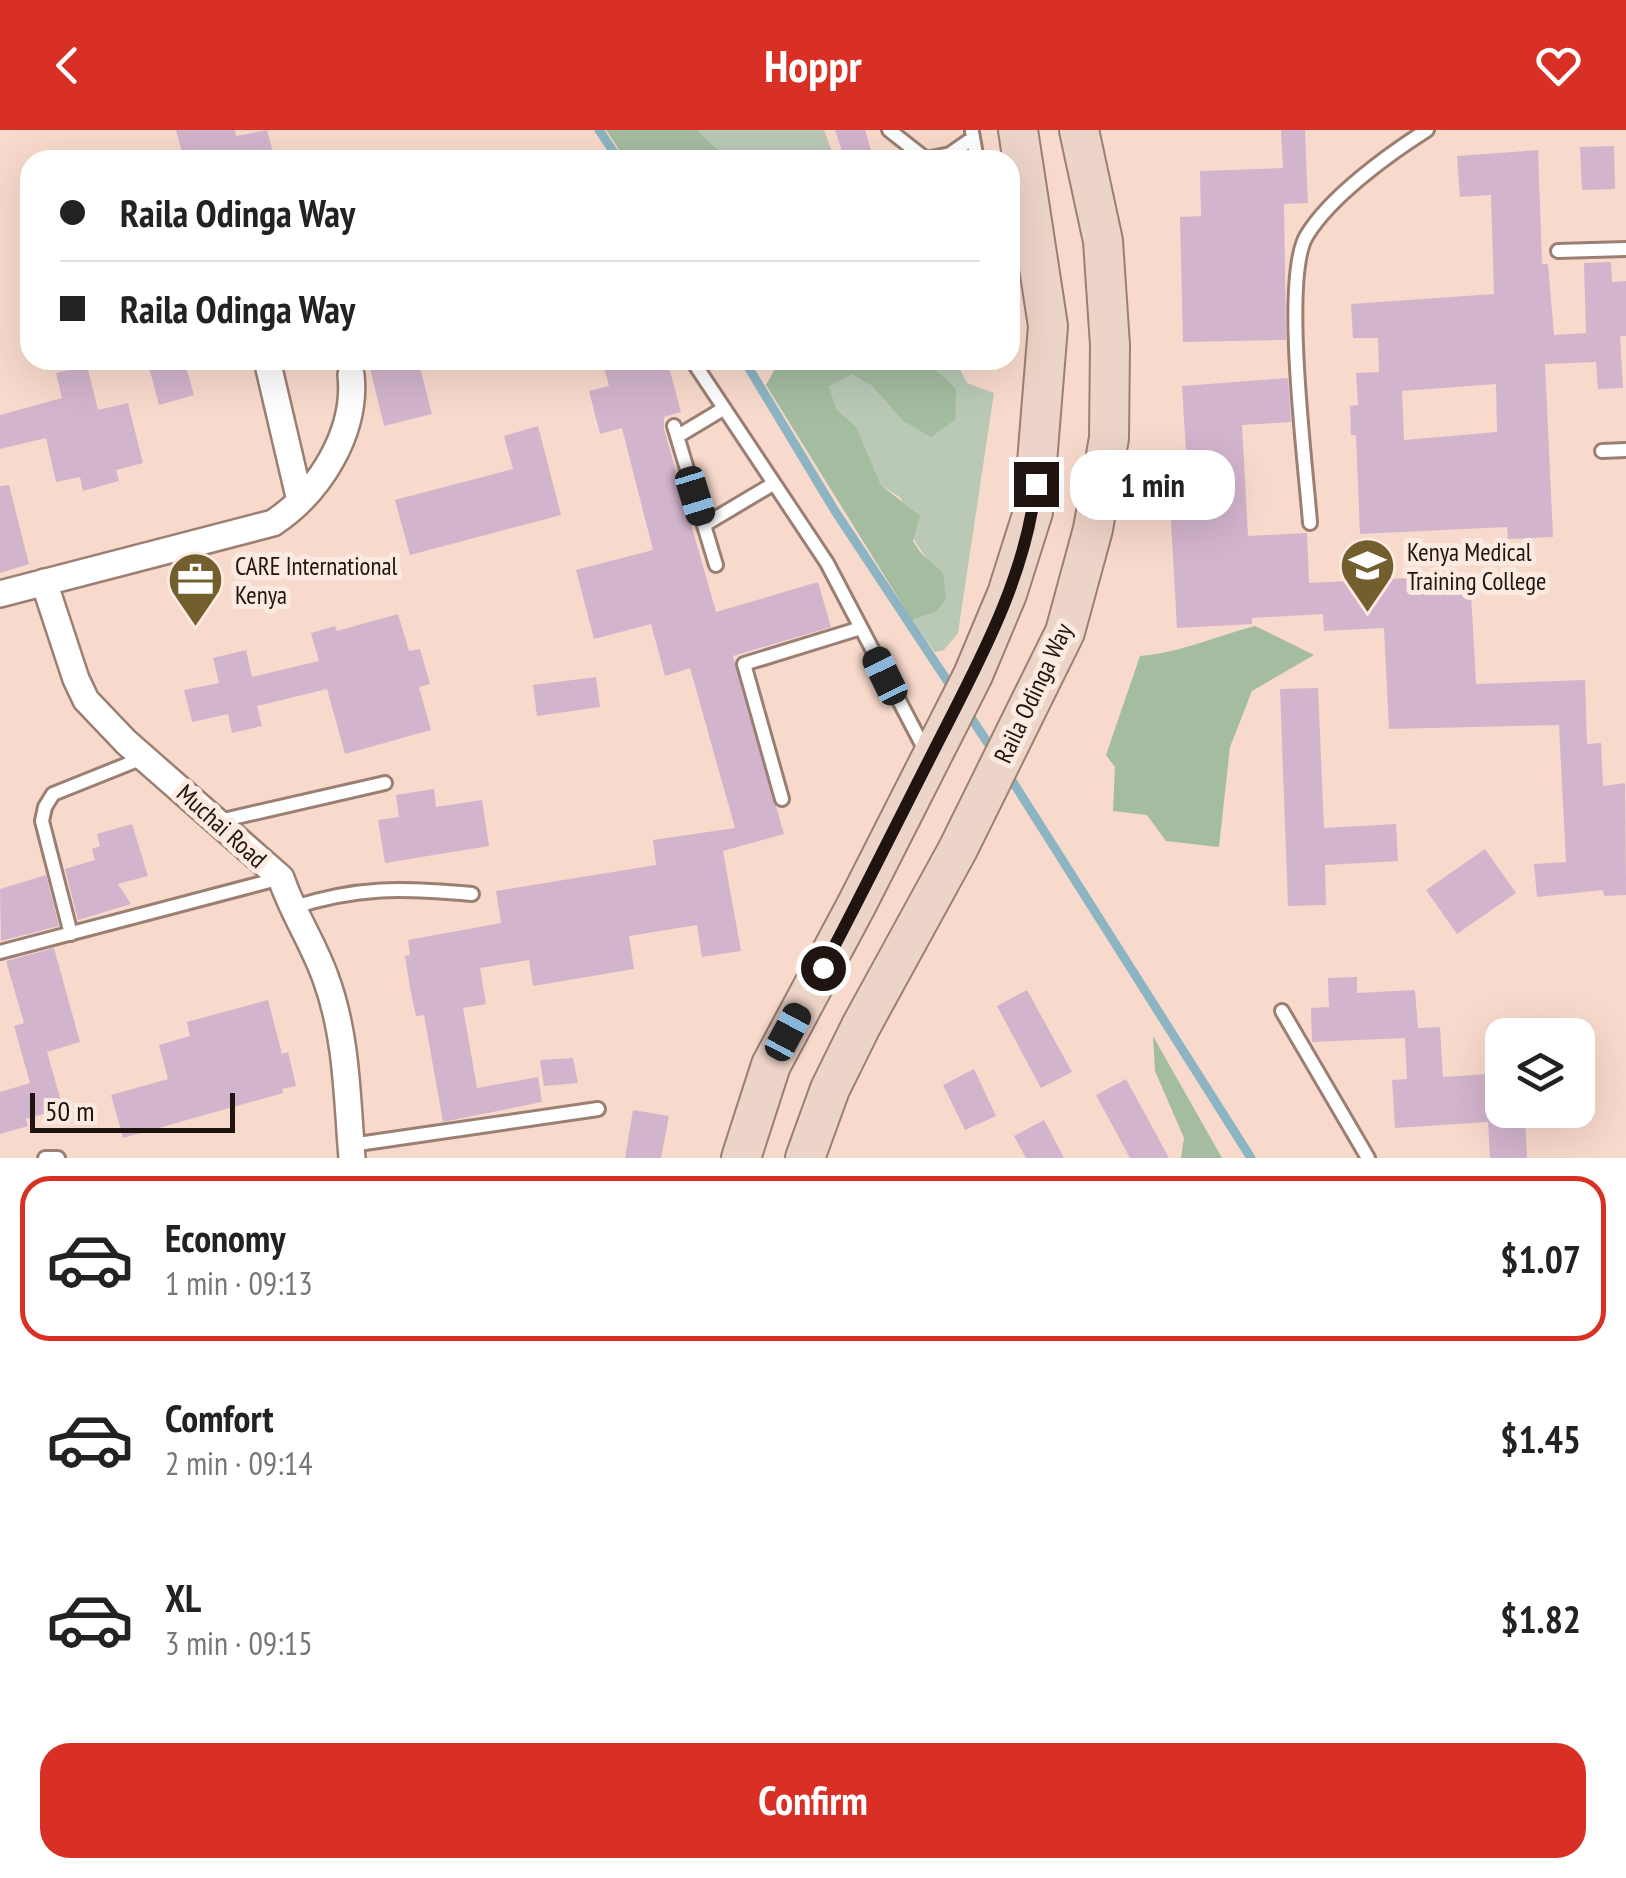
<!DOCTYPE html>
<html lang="en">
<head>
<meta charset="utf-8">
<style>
	:root { --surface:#fff; --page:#f6f6f6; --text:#222; --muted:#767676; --line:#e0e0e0; --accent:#d93025 }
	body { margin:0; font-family:"PT Sans Narrow",sans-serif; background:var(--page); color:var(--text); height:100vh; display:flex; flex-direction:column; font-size:38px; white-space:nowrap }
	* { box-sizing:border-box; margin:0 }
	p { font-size:32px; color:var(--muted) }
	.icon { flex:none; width:55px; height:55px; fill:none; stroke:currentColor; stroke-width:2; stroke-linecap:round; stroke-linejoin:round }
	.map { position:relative; height:1028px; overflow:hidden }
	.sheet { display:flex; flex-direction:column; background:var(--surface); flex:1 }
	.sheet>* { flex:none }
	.hud { position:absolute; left:20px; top:20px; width:1000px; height:220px; border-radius:30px; box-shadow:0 10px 40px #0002; display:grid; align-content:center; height:220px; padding:0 40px; background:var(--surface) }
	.controls { position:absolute; left:1485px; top:888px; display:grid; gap:20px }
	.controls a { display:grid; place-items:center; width:110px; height:110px; border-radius:20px; background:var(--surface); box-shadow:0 10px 40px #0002; font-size:50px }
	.scale { position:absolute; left:30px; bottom:25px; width:205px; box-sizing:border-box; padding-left:10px; border:5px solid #1f1410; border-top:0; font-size:28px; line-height:35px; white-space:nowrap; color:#1f1410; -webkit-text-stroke:8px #fceae1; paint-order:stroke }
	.end { position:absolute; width:45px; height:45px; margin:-22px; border:12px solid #1f1410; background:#fff; box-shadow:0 0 0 5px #fff }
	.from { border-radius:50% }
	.bubble { position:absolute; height:70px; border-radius:30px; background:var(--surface); box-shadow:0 10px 40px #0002; font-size:32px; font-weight:600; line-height:70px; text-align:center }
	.car { position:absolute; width:30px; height:60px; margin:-30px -15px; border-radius:12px; box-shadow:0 0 8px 2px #0007; background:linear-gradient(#222 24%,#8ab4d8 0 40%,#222 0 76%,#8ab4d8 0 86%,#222 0) }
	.hud b { display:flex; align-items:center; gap:35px; height:95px; font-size:38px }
	.hud b+b { border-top:2px solid var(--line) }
	.hud i { width:25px; height:25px; background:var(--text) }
	ul { padding:18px 0 0; list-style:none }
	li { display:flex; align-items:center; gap:30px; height:165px; margin:0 20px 15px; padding:0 20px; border:5px solid transparent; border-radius:30px }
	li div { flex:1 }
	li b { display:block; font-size:38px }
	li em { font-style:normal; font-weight:600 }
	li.active { border-color:var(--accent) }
	li>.icon { width:90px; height:90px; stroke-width:1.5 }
	.action { display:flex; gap:20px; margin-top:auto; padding:20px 40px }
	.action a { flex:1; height:115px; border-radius:30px; background:var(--accent); color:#fff; font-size:40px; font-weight:600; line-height:115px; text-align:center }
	header { display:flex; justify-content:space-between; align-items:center; height:130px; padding:0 40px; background:var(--accent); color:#fff; font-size:45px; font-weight:600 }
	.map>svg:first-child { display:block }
	.green { fill:#b9c9b6 }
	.forest { fill:#a4bca0 }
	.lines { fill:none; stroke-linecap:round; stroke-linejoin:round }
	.stream { stroke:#8db4c3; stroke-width:9 }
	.building { fill:#d2b4cc; fill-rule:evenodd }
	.service-casing { stroke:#9b7f73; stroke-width:18 }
	.minor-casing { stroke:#9b7f73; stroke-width:30 }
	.secondary-casing { stroke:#9b7f73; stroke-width:42 }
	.service { stroke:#fff; stroke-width:12 }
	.minor { stroke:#fff; stroke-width:25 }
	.secondary { stroke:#edd4c8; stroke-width:38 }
	.route { stroke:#1f1410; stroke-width:12 }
	.labels { text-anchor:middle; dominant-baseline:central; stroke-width:10; stroke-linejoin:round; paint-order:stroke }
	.poi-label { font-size:25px; fill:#1f1410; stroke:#fceae1; text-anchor:start }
	.street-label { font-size:25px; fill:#1f1410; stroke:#fceae1 }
</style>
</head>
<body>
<header><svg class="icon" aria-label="back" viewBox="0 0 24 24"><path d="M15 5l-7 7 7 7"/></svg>Hoppr<svg class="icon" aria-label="heart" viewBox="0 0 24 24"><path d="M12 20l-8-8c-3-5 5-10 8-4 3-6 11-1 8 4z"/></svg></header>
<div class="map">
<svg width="1626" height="1028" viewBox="0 0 1626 1028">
	<rect width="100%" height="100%" fill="#f8dacc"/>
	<!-- green -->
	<path class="green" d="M698,0H824L835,30H760L761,24C734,29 715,22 698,0Z
		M915,230H955L967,253L994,263L958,503L944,520L935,522L912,490L936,482L942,443C912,415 912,407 901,368L881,355L856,298L836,280L829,256L851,243L872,256L902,290L937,241Z"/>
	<!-- forest -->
	<path class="forest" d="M606,0H698C716,23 734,29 762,24L760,30H626Z
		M780,230H915L937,241L956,259L955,290L931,307L902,290L872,256L852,244L829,256L836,279L856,297L881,355L920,386L913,411L920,422L943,443L946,469L936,482L912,490L766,255Z
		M1255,496L1314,525L1252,561L1230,617L1219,717L1166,711L1147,685L1113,681L1115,637L1106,625L1140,526C1179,523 1217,506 1255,496Z
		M1153,906L1222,1028H1181L1184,1008L1155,941Z"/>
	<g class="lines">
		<!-- stream -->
		<path class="stream" d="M599,0L619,30
			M744,230L835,381L954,561
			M968,583L995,624
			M1006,641L1251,1028"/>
	</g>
	<!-- building -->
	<path class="building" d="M176,0H235L236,6L267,0L275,30H184Z
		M835,0H865L874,30H845Z
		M1281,0H1305L1307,52L1308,73L1284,74L1286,210L1183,212L1180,87L1201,86L1200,41L1283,38Z
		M1614,16L1615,59L1582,60L1580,17Z
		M1538,20L1542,134H1548L1554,205L1586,203L1584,133L1611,132L1612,152L1626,151V206H1620L1623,258L1598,259L1596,232L1545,234L1553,407L1508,409L1507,397L1360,404L1356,305H1351L1350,276L1358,275L1356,243L1379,242L1378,208H1353L1351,174L1494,164L1491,65L1460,67L1457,26ZM1496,254L1497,302L1404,310L1402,261Z
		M147,230H184L194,265L159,275Z
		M368,230H418L432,284L384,296Z
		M602,230H667L681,282L664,287V299L716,482L818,452L831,497L733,526L784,704L723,721L741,821L702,827L697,795L629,806L634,839L533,856L529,830L480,838L486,874L463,878L477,958L538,947L542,972L443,992L424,885L416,886L410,858L405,826L410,825L408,810L501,793L496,761L656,735L653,710L735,698L690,538L665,546L651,494L594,509L576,440L653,420L622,298L600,304L589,261L609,256Z
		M87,236L98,280L128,273L143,333L116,340L119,351L83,361L80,347L56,352L46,308L0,319V285L62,268L56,243Z
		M1288,248L1291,292L1242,295L1248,406L1307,403L1309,453L1470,445L1476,554L1585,550L1587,614L1601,613L1603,656L1625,653L1626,765L1604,766L1603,760L1537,767L1534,734L1566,732L1559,595L1389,599L1384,498L1324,501L1323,484L1252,488V494L1177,498L1168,338L1187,337L1182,256Z
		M538,296L561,385L410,425L395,370L513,339L504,306Z
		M9,355L29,434L0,443V356Z
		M398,484L409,521L420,519L430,554L419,557L431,600L345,624L327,559L257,576L262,596L232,603L228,584L192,592L184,560L219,553L213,528L246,520L252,547L319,531L311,503L335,496L337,501Z
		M596,547L600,577L537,586L533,555Z
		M1318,558L1324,698L1396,694L1398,731L1325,735L1326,775L1288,776L1280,559Z
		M434,659L436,677L482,670L489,716L385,733L378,690L399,687L396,665Z
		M132,694L148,746L118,754L131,774L78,790L65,739L95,730L92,719L100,716L97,704Z
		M1485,719L1516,763L1457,804L1426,760Z
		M46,745L59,796L1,811L0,759Z
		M54,818L80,912L47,922L63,978L26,989L28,996L0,1004V962L30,953L14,896L24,893L6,831Z
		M1357,847V863L1415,860L1418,898L1440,897L1443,947L1502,943V980H1525L1527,1028H1490L1488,992L1395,998L1392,950L1407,949L1405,908L1312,912L1311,878L1329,877L1328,848Z
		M1027,860L1072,942L1041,958L997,876Z
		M268,870L282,924L288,922L296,956L282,959L283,963L123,1008L111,965L168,949L159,915L190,906L187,892Z
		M573,928L578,953L544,956L540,930Z
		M974,939L996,986L965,1000L943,955Z
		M1126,949L1169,1028H1130L1096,965Z
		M633,980L669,986L661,1028H625Z
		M1044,990L1064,1028H1026L1014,1006Z"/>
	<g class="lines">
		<defs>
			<path id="service" d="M889,0L926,29L950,24L973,8
				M972,2L977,30
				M1558,121L1626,119
				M692,230L827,433L926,622
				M674,296L716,435
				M678,306L723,279
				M1602,321L1626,320
				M1310,393C1306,336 1281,146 1307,105C1331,66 1389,24 1427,0
				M704,395L773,354
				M782,669L744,534L861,498
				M219,691L385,653
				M291,778C359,756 402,758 472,764
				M71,804L42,691L45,677L53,664L143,628
				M0,822L281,748
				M1282,881L1368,1028
				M351,1015L598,979
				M45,1028H58"/>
			<path id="minor" d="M267,230L300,371
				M44,452L76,549L86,570L126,612L281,748C293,784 314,814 326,849C347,906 347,968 352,1028
				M0,464L273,393C320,362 357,302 351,245"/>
			<path id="secondary" d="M741,1028L771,935L857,774L973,545L1007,464L1033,382L1048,196L1018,0
				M805,1028L830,959L861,896L958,719L1065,502L1093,399L1109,308L1110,215L1103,111L1079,0"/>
		</defs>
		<!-- service casing -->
		<use href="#service" class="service-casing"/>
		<!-- minor casing -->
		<use href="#minor" class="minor-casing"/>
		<!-- secondary casing -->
		<use href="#secondary" class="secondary-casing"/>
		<!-- service -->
		<use href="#service" class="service"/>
		<!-- minor -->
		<use href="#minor" class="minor"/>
		<!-- secondary -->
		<use href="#secondary" class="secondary"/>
	</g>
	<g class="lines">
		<!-- route -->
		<path class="route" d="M823,838C859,770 893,701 928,632C972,544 1025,454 1036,354"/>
	</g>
	<!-- icons -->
	<defs>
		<symbol id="university-pin" viewBox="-11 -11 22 30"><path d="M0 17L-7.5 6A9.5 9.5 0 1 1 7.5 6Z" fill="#735f2e" stroke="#fceae1"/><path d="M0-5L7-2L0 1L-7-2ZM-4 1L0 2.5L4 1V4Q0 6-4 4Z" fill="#fff"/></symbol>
		<symbol id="office-pin" viewBox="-11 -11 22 30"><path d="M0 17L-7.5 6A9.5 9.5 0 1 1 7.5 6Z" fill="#735f2e" stroke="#fceae1"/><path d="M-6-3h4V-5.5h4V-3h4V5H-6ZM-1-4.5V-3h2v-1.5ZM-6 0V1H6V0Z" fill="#fff"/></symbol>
	</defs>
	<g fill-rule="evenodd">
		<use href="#university-pin" x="1336" y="404" width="63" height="86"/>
		<use href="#office-pin" x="164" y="418" width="63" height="86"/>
	</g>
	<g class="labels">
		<!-- poi labels -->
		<g class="poi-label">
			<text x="1407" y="422">Kenya Medical<tspan x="1407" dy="29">Training College</tspan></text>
			<text x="235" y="436">CARE International<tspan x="235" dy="29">Kenya</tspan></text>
		</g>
		<!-- street labels -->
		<g class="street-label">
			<text transform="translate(1033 563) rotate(-65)">Raila Odinga Way</text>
			<text transform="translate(222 696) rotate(42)">Muchai Road</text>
		</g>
	</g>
</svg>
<div class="controls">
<a><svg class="icon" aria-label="layers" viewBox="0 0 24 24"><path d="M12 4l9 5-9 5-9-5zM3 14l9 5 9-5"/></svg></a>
</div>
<div class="scale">50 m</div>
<i class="end from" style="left:823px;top:838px"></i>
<i class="end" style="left:1036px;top:354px"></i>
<div class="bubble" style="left:1070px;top:320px;width:165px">1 min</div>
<i class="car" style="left:695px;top:366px;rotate:163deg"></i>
<i class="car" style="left:885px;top:546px;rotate:334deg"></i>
<i class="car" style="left:788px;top:902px;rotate:28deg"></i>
<div class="hud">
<b><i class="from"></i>Raila Odinga Way</b>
<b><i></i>Raila Odinga Way</b>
</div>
</div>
<section class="sheet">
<ul>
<li class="active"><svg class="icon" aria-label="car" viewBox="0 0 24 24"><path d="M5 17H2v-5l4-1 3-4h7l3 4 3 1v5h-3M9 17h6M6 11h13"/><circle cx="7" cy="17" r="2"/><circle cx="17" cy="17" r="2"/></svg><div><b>Economy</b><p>1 min · 09:13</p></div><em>$1.07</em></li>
<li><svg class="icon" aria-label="car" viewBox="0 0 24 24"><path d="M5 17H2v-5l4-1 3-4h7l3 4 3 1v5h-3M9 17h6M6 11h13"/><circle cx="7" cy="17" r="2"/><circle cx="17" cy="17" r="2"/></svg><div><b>Comfort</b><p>2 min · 09:14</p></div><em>$1.45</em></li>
<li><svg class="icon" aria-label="car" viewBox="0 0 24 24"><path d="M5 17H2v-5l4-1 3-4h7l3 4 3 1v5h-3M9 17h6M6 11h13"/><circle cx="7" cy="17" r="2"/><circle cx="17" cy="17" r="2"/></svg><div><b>XL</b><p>3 min · 09:15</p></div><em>$1.82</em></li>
</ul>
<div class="action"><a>Confirm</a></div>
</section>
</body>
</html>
